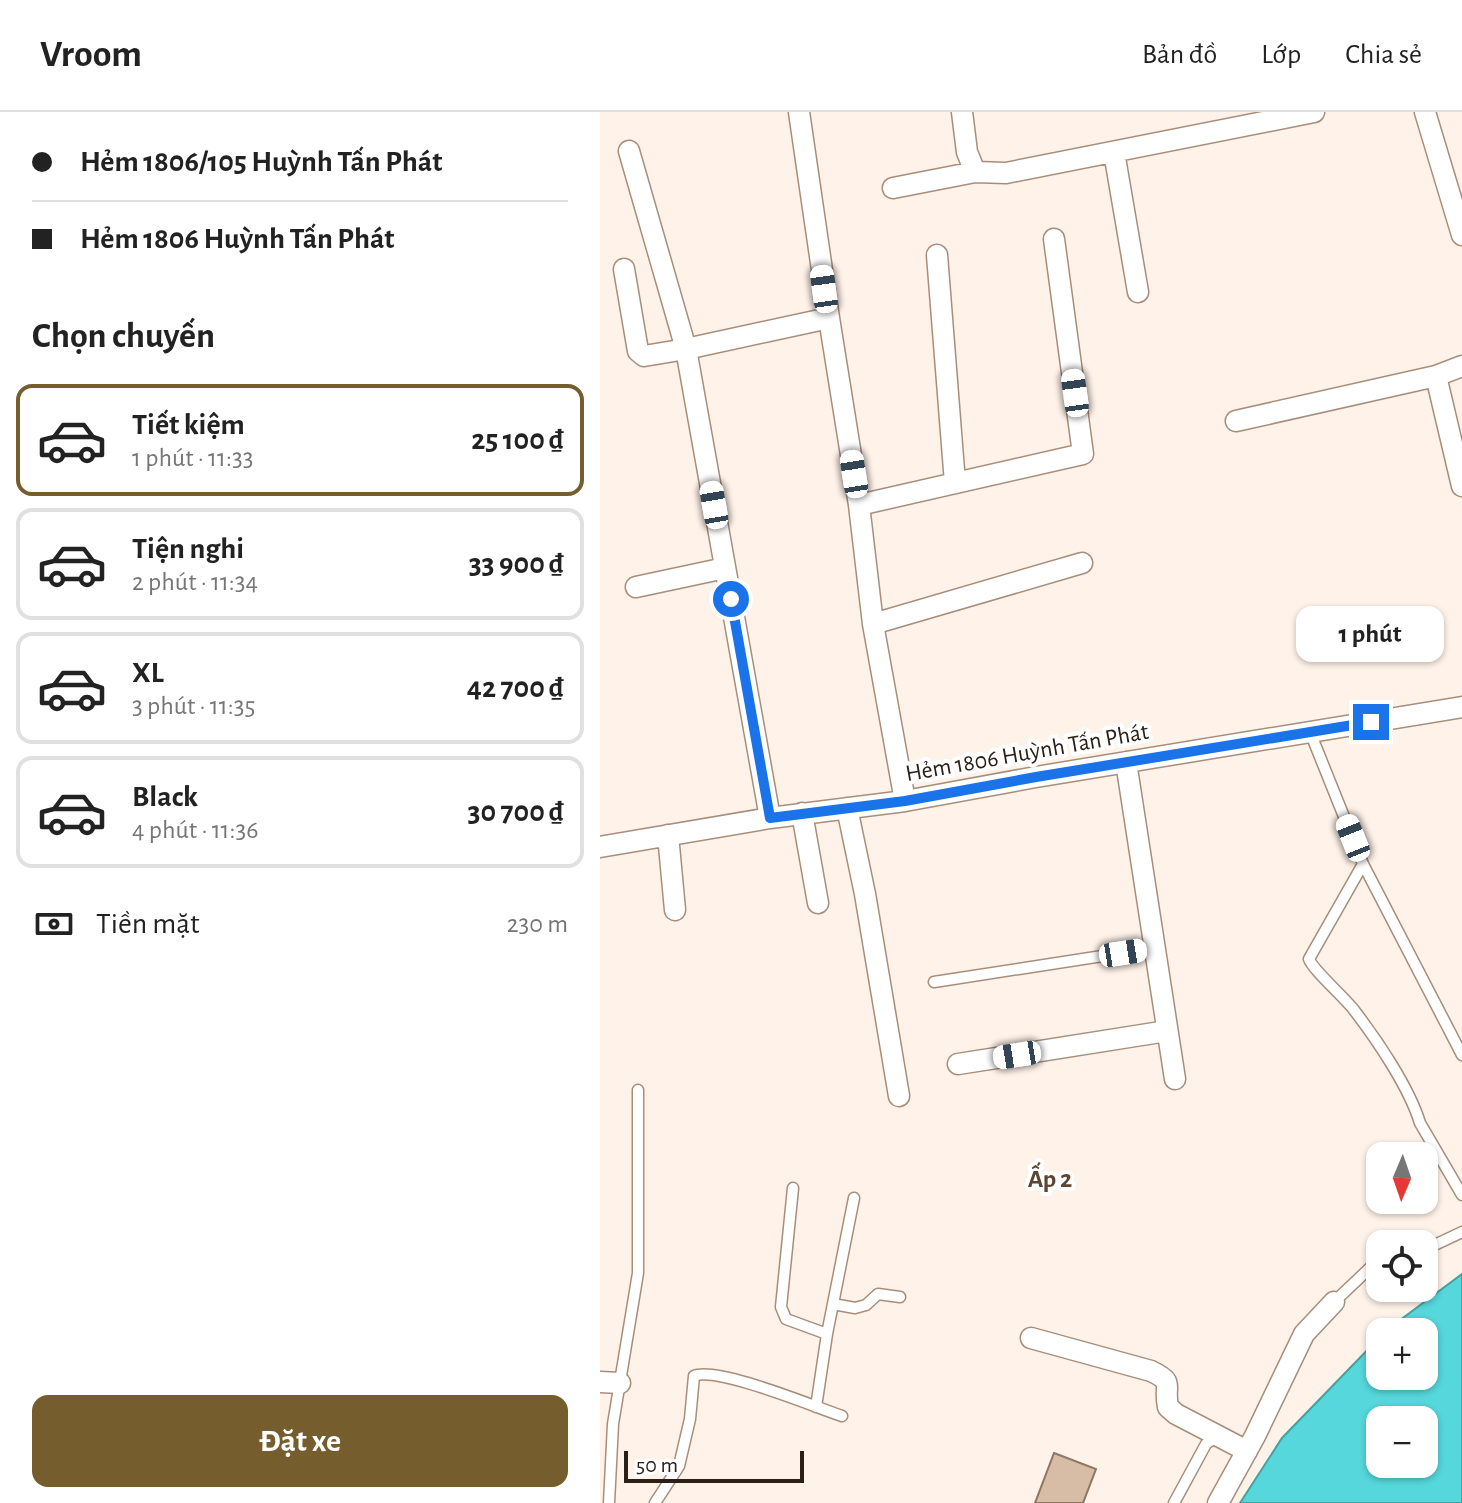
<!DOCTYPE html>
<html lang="vi">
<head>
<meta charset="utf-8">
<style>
	:root { --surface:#fff; --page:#f2f2f2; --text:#222; --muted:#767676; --line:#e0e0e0; --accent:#765d2e }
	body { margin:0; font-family:"Alegreya Sans",sans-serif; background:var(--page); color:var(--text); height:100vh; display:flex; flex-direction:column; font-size:30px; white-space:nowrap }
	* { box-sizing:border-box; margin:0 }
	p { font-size:26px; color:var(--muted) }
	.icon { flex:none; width:44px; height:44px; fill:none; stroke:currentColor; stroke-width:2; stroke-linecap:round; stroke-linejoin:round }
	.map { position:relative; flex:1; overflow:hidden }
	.drawer { display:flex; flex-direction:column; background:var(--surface); width:600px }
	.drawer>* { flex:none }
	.hud { display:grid; align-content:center; height:176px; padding:0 32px; background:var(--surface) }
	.needle { width:52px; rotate:182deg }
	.buttons { position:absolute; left:766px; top:1030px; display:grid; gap:16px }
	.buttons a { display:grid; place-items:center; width:72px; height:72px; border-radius:16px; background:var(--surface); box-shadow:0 2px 6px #0004; font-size:40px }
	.scale { position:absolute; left:24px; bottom:20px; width:180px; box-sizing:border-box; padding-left:8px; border:4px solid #2a2018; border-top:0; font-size:22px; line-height:28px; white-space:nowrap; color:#2a2018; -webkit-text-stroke:6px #fff; paint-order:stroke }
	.end { position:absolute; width:36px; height:36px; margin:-18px; border:10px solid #1a73e8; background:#fff; box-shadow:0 0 0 4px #fff }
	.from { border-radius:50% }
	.bubble { position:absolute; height:56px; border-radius:16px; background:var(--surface); box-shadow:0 2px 6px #0004; font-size:26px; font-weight:700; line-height:56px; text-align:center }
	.car { position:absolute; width:24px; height:48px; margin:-24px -12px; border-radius:10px; box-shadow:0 0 6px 2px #0007; background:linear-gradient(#fff 24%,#345 0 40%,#fff 0 76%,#345 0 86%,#fff 0) }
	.hud b { display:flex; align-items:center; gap:28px; height:76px; font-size:30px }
	.hud b+b { border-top:2px solid var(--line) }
	.hud i { width:20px; height:20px; background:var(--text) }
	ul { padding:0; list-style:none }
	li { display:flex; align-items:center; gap:24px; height:112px; margin:0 16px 12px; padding:0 16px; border:4px solid var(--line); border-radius:16px }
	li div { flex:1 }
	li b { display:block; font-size:30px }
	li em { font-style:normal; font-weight:700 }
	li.selected { border-color:var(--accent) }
	li>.icon { width:72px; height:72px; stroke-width:1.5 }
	h2 { padding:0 32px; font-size:36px; line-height:96px }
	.pay { display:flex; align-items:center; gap:20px; height:88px; padding:0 32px; font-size:30px }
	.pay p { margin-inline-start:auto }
	.action { display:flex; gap:16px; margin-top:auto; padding:16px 32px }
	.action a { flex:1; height:92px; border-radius:16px; background:var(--accent); color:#fff; font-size:32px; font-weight:700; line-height:92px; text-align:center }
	header { display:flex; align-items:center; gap:48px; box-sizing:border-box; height:112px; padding:0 40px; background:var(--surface); border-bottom:2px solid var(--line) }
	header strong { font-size:38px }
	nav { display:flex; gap:44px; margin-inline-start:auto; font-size:28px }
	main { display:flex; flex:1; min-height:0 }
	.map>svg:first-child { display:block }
	.water { fill:#55d7db; stroke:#48a0a0; stroke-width:2; fill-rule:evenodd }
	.building { fill:#d7bda6; stroke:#8e7662; stroke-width:2 }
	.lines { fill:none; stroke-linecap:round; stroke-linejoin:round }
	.service-casing { stroke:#a88e7a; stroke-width:13 }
	.minor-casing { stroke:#a88e7a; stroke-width:23 }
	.service { stroke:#fff; stroke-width:10 }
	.minor { stroke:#fff; stroke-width:20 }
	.route { stroke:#1a73e8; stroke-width:10 }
	.labels { text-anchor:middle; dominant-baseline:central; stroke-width:8; stroke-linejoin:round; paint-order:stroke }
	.street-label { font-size:24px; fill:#2a2018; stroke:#fff }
	.neighbourhood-label { font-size:26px; font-weight:bold; fill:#5c4633; stroke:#fff }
</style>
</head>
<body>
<header>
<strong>Vroom</strong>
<nav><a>Bản đồ</a><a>Lớp</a><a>Chia sẻ</a></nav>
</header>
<main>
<section class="drawer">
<div class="hud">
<b><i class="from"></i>Hẻm 1806/105 Huỳnh Tấn Phát</b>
<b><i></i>Hẻm 1806 Huỳnh Tấn Phát</b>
</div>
<h2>Chọn chuyến</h2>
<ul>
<li class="selected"><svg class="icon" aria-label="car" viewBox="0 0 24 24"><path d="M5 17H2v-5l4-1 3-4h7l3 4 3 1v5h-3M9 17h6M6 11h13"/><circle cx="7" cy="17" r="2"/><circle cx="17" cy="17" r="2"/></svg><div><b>Tiết kiệm</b><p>1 phút · 11:33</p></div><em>25 100 ₫</em></li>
<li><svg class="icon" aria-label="car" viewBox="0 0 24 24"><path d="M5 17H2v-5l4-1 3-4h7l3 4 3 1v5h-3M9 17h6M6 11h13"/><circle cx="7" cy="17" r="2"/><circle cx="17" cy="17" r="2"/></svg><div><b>Tiện nghi</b><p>2 phút · 11:34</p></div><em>33 900 ₫</em></li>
<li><svg class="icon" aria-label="car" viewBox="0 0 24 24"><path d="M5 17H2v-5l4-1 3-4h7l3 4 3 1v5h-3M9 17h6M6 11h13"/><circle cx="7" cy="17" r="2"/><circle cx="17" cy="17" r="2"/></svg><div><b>XL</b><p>3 phút · 11:35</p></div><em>42 700 ₫</em></li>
<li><svg class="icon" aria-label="car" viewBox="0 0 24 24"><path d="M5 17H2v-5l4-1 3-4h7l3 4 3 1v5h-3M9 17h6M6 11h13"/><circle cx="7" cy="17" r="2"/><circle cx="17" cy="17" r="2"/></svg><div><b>Black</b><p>4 phút · 11:36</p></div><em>30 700 ₫</em></li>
</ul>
<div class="pay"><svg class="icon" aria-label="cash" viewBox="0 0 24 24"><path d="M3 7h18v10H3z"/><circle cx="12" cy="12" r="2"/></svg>Tiền mặt<p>230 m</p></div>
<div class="action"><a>Đặt xe</a></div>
</section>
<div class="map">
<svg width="862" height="1391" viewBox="0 0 862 1391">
	<rect width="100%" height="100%" fill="#fef2e9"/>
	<!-- water -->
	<path class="water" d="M862,1162V1391H640L682,1326L780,1225V1264H824V1220H784ZM780,1308H824V1352H780Z"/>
	<!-- building -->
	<path class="building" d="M454,1341L496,1357L483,1391H435Z"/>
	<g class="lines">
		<defs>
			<path id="service" d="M710,620L763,752L862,943
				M763,752L709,847C712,857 745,886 754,898C777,928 809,975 820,1011L862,1083
				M334,870L554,836
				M193,1076L181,1195L186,1207L227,1222
				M824,1138L862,1120
				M734,1190L773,1153L780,1151
				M233,1192L255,1196L266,1193L278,1182L300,1185
				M216,1295L227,1222L254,1086
				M9,1391L13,1312L38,1161V978
				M55,1391L79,1354L90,1307L94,1264C117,1254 215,1295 242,1304
				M574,1391L606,1332L617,1324"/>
			<path id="minor" d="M199,0L229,206L259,393L273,512L305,689
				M362,0L367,40L375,60L406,61L714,0
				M825,0L862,123
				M514,40L538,180
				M293,76L375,60
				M337,143L355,371
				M24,157L38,239L44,244L86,237L29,39
				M836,264L862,374
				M636,309L836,264L862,254
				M259,393L483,342L454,127
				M36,475L125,456
				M273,512L482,451
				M526,650L575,967
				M247,696L265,782L299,984
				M202,701L218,791
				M170,706L86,237L229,206
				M68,723L75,798
				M0,735L170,706L305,689L436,665L862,595
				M358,952L567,919
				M431,1226L551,1259C576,1271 563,1272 568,1295L576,1302L647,1339
				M0,1270L20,1271
				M618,1391L655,1324L704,1222L734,1190"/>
		</defs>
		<!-- service casing -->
		<use href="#service" class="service-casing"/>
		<!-- minor casing -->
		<use href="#minor" class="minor-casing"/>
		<!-- service -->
		<use href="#service" class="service"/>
		<!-- minor -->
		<use href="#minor" class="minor"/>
	</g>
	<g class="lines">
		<!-- route -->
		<path class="route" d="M131,487L170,706L305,689L436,665L771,610"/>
	</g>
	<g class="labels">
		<!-- street labels -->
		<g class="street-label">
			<text transform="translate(427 641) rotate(-10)">Hẻm 1806 Huỳnh Tấn Phát</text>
		</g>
		<!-- neighbourhood labels -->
		<g class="neighbourhood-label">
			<text x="450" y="1067">Ấp 2</text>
		</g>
	</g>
</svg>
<div class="buttons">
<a><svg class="needle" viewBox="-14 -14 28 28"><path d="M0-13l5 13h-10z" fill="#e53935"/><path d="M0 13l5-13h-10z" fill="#767676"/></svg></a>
<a><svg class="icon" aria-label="locate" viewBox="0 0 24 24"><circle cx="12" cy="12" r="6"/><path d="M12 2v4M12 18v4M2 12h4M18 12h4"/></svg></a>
<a>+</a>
<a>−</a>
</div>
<div class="scale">50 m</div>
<i class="end from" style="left:131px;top:487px"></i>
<i class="end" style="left:771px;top:610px"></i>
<div class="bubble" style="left:696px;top:494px;width:148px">1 phút</div>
<i class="car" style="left:224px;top:177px;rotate:352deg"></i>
<i class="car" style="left:475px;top:281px;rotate:352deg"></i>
<i class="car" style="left:254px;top:362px;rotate:351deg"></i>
<i class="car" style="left:114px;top:393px;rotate:350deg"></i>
<i class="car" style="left:753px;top:726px;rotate:338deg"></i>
<i class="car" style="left:523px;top:841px;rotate:81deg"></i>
<i class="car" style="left:417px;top:943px;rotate:261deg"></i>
</div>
</main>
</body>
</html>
